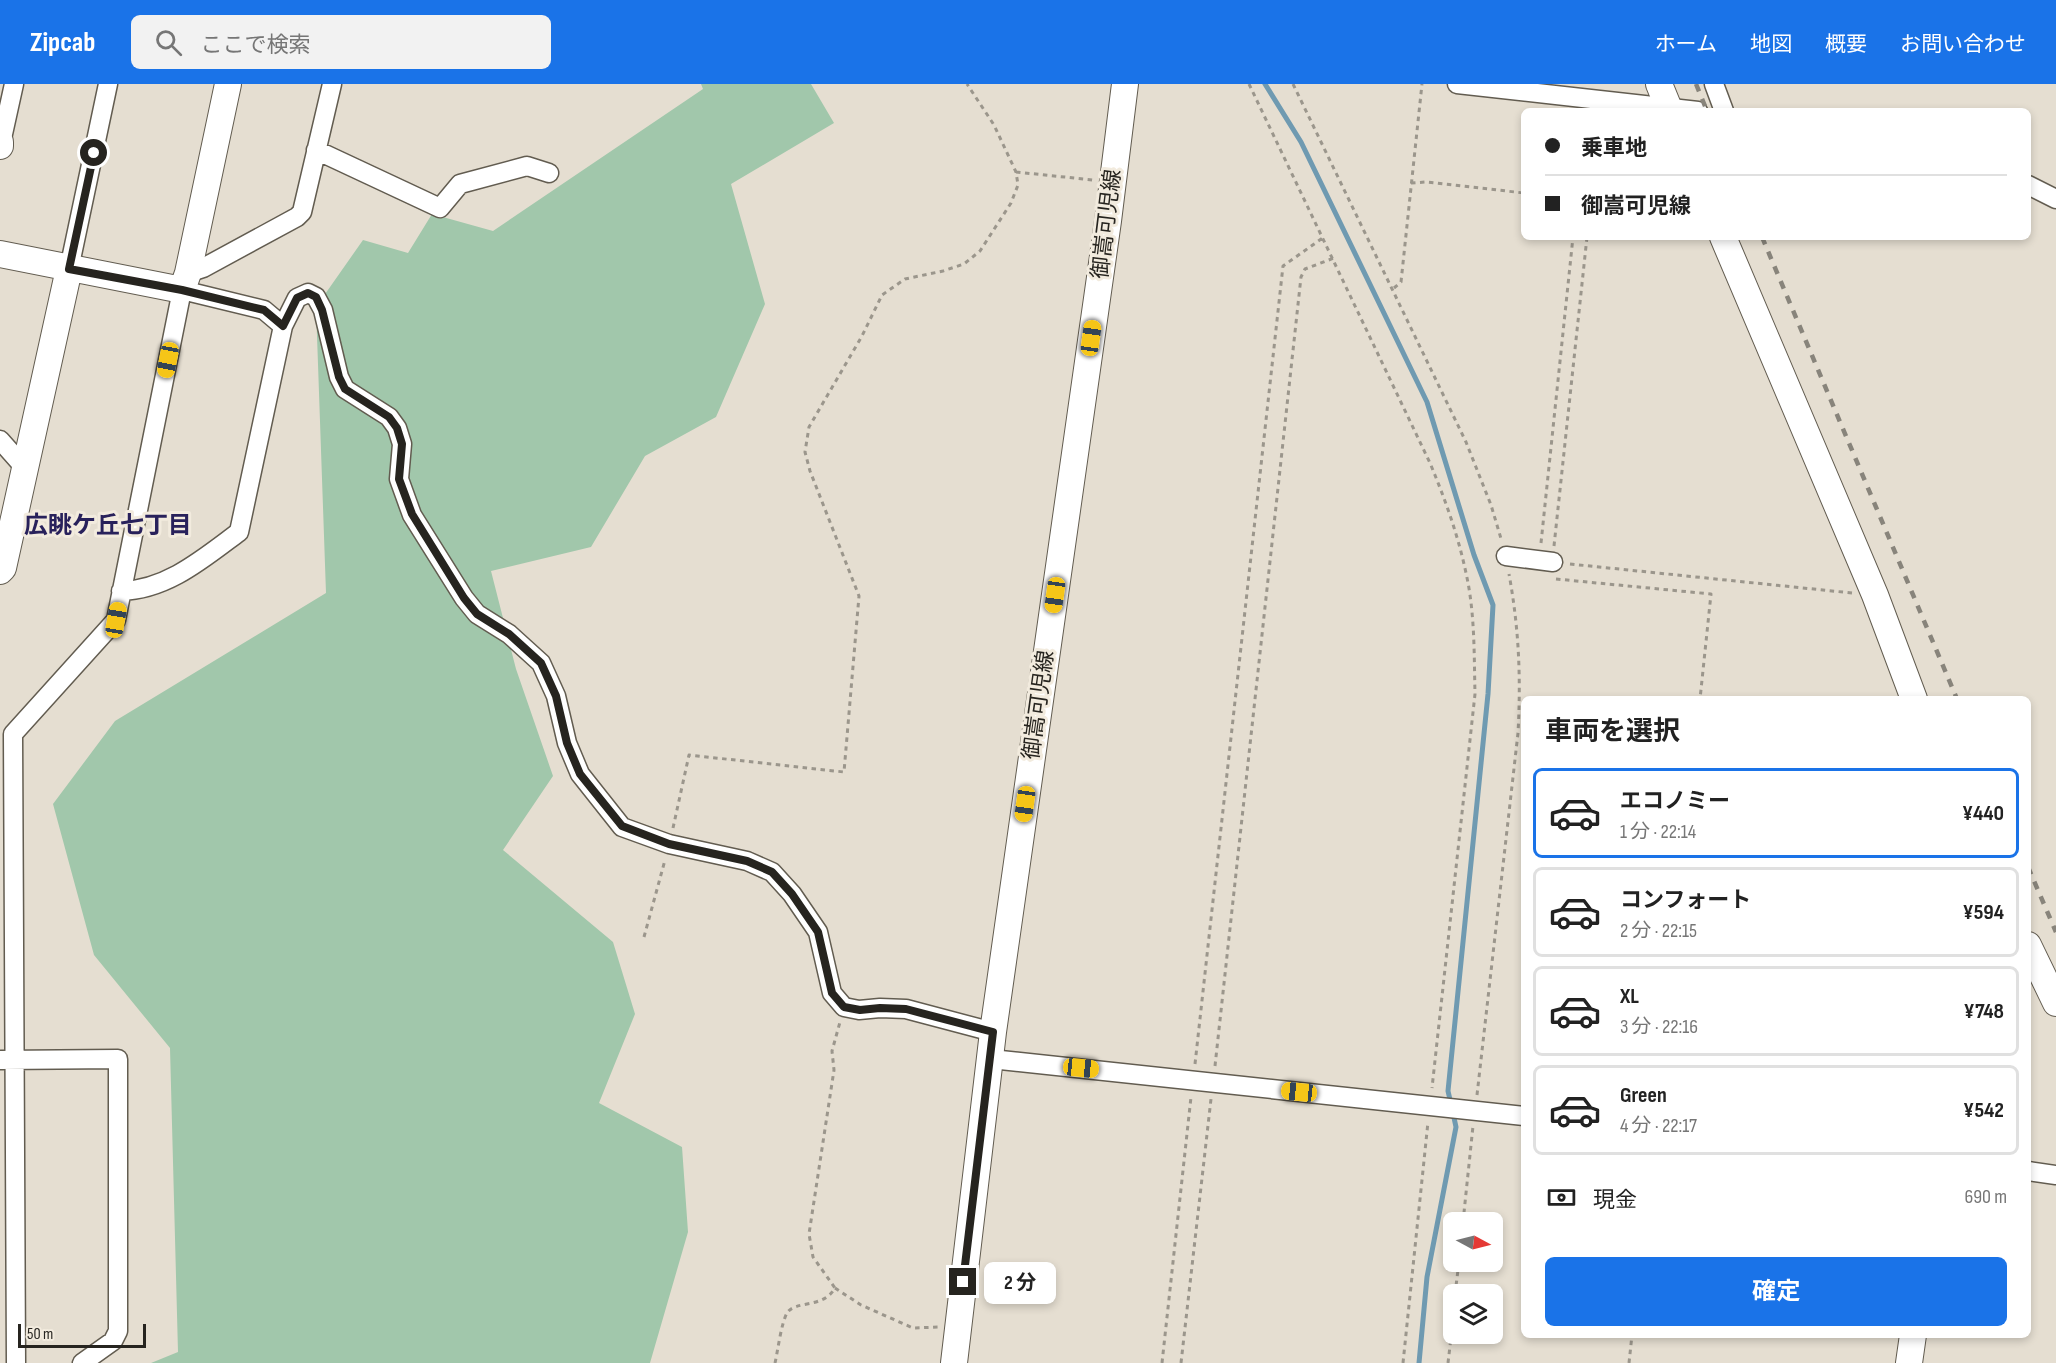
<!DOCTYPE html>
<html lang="ja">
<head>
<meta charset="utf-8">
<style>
	:root { --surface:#fff; --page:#f2f2f2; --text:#222; --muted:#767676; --line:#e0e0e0; --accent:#1a73e8 }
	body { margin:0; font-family:"Sofia Sans Condensed","Noto Sans JP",sans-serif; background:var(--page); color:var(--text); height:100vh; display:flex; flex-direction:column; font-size:22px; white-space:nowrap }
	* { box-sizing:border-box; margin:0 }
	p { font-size:20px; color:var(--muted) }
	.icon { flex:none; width:33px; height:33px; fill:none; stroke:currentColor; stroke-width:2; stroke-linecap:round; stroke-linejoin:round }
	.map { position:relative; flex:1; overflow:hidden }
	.details { position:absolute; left:1521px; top:612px; width:510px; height:642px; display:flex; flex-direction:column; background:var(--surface); border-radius:9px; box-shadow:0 3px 9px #0003 }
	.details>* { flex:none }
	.top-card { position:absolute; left:1521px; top:24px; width:510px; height:132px; border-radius:9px; box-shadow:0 3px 9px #0003; display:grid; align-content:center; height:132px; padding:0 24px; background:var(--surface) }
	.needle { width:39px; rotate:97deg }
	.tools { position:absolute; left:1443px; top:1128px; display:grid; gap:12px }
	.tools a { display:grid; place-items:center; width:60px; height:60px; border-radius:9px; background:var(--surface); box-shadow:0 3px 9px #0003; font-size:30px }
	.scale { position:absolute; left:18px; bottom:15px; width:128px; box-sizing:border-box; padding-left:6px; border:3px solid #26241f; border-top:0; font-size:16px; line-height:21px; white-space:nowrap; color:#26241f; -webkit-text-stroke:4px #f2ebde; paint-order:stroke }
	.end { position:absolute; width:27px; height:27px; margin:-14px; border:8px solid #26241f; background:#fff; box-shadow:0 0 0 3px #fff }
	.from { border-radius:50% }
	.bubble { position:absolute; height:42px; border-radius:9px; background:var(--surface); box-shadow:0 3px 9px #0003; font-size:20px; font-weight:700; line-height:42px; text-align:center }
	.car { position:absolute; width:18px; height:36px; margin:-18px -9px; border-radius:8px; box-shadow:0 0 4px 2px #0007; background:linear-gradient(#f5c518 24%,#345 0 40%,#f5c518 0 76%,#345 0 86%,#f5c518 0) }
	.top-card b { display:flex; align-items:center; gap:21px; height:57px; font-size:22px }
	.top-card b+b { border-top:2px solid var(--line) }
	.top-card i { width:15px; height:15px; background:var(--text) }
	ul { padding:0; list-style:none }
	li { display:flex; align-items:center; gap:18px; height:90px; margin:0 12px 9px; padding:0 12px; border:3px solid var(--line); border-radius:9px }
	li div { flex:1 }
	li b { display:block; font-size:22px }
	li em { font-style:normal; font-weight:700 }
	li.current { border-color:var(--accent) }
	li>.icon { width:54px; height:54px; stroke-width:1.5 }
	h2 { padding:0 24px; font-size:27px; line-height:72px }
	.pay { display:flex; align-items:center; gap:15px; height:66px; padding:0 24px; font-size:22px }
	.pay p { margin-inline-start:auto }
	.primary-button { display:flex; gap:12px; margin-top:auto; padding:12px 24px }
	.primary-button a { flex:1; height:69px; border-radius:9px; background:var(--accent); color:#fff; font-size:24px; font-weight:700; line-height:69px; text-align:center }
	header { display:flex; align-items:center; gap:36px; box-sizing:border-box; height:84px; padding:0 30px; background:var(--accent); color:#fff }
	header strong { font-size:28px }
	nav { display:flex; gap:33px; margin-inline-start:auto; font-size:21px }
	.search { width:420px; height:54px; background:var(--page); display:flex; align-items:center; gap:15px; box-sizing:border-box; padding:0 21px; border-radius:9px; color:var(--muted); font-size:22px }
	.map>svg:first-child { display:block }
	.green { fill:#a1c7ab }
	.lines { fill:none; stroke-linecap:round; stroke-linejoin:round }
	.stream { stroke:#6f9ab1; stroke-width:5 }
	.street-casing { stroke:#625c50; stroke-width:21 }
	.secondary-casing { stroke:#625c50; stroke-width:28 }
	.path { stroke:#9b968c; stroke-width:3; stroke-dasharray:4.5 4.5; stroke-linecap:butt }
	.street { stroke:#fff; stroke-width:18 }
	.secondary { stroke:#fff; stroke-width:26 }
	.rail { stroke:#88847b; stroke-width:4.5; stroke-dasharray:8 8; stroke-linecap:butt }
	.route { stroke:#26241f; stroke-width:8 }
	.labels { text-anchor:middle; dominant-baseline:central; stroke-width:6; stroke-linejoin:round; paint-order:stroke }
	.street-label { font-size:22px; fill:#26241f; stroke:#f2ebde }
	.neighbourhood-label { font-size:24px; font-weight:bold; fill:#28215b; stroke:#f2ebde }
</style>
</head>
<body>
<header>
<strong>Zipcab</strong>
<div class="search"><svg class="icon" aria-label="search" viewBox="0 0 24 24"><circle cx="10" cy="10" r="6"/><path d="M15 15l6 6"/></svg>ここで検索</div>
<nav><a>ホーム</a><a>地図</a><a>概要</a><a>お問い合わせ</a></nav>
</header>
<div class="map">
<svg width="2056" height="1279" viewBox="0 0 2056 1279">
	<rect width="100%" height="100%" fill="#e5ded1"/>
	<!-- green -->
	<path class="green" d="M701,0H811L834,39L731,100L765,220L716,333L645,372L591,463L491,487L516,585L553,692L503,766L613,858L635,930L599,1019L682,1063L688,1148L650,1279H151L178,1268L170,964L94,871L53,720L115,637L326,509L316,223L363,156L408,169L432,130L493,147L703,5Z"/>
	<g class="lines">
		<!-- stream -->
		<path class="stream" d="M1265,0L1301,58L1427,318L1474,471L1493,521L1488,610L1448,1007L1451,1020
			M1419,1279L1427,1193L1456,1043L1453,1029"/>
		<defs>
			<path id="street" d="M1457,0L1698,27
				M1714,0L1724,27
				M1,59L14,0
				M316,66L440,124L460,100L527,82L549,89
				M2028,101L2056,115
				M69,185L108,0
				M188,189L203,184L297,133L302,128L332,0
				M0,356L24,383
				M1506,472L1553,478
				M121,507C167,506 204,474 239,448L283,242L297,214L308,209L316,213L323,226L339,293L345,305L389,333L397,344L402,360L399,395L412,431L464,514L477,530L509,550L541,579L556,612L567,659L580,690L622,743L669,760L747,777L772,788L792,810L818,848L832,909L844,923L859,926L880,924L906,925L993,948
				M991,975L1524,1032
				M0,976L118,975V1247L113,1257L82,1279
				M2028,1087L2056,1091
				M16,1279L13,650L116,536L182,206L264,226L283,242"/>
			<path id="secondary" d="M1659,0L1670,27
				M0,58V62
				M1723,153L1875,511L1914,615
				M0,170L182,206L188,189L228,0
				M0,487L3,484L69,185
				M2028,861L2056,919
				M954,1279L993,948L1108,137L1125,0
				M1909,1279L1913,1251"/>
		</defs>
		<!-- street casing -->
		<use href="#street" class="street-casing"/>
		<!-- secondary casing -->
		<use href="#secondary" class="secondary-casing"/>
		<!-- path -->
		<path class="path" d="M1249,0L1430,379C1445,415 1458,451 1466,489C1475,529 1474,570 1475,610L1432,1004
			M1293,0L1466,358L1491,421L1502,458
			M1016,88L1093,96
			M1411,99L1426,98L1524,109
			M1394,204L1401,198L1422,0
			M1541,459L1573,153
			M1554,462L1587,153
			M1570,480L1852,509
			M1556,495L1711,510L1700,615
			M673,744L689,671L844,688L859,512L810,387L805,368L809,343L862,252L882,211L905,195L943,187L964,180L980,167L1011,119L1018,101L1016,88L994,41L967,0
			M644,853L665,776
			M1195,980L1283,182L1324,153
			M1215,982L1301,193L1305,185L1334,174
			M1477,1011L1518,649C1521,593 1519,545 1509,490
			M1463,1138L1473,1042
			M835,1204L861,1221L913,1244L938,1243
			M1455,1210L1459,1178
			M775,1279C778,1266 781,1240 787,1229C795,1216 823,1225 835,1204L813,1173L809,1150L834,986L832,967L840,938
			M1162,1279L1191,1013
			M1181,1279L1211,1015
			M1403,1279L1428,1038
			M1448,1279L1454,1228
			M1629,1279L1632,1251"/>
		<!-- street -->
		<use href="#street" class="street"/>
		<!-- secondary -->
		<use href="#secondary" class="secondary"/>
		<!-- rail -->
		<path class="rail" d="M1696,0L1707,27
			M1762,153L1957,615
			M2028,783L2056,848"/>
	</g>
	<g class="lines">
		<!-- route -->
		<path class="route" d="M94,69L69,185L182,206L264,226L283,242L297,214L308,209L316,213L322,226L339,293L345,305L389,333L397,344L402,360L399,395L412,430L464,514L477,530L509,550L541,579L556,612L567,659L580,690L622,742L669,760L747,777L772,788L792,810L818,848L832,909L844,923L860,926L880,924L906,925L993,948L963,1198"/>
	</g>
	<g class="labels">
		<!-- street labels -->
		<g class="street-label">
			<text transform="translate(1107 140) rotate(-83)">御嵩可児線</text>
			<text transform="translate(1039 621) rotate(-82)">御嵩可児線</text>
		</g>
		<!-- neighbourhood labels -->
		<g class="neighbourhood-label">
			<text x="108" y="441">広眺ケ丘七丁目</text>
		</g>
	</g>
</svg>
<div class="tools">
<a><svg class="needle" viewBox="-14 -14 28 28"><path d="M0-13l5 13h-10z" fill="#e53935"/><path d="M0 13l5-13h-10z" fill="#767676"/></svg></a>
<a><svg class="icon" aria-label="layers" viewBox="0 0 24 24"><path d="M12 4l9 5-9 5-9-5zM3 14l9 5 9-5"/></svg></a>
</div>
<div class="scale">50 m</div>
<i class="end from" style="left:94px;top:69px"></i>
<i class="end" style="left:963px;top:1198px"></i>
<div class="bubble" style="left:984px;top:1178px;width:72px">2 分</div>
<i class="car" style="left:1091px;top:254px;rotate:8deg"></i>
<i class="car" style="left:168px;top:276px;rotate:191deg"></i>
<i class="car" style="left:1055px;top:511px;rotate:188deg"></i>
<i class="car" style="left:116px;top:536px;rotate:10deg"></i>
<i class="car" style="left:1025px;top:720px;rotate:188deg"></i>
<i class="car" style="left:1081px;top:984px;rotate:96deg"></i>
<i class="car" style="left:1299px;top:1008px;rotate:276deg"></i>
<div class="top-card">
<b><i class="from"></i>乗車地</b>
<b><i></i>御嵩可児線</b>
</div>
<section class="details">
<h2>車両を選択</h2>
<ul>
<li class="current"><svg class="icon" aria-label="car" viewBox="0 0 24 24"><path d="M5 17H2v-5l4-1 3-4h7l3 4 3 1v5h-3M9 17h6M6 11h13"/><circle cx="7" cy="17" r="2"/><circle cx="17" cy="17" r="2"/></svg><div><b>エコノミー</b><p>1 分 · 22:14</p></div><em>¥440</em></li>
<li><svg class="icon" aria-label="car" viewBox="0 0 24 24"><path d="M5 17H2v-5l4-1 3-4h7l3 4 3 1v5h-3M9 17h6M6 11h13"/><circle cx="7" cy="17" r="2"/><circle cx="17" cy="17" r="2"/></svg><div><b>コンフォート</b><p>2 分 · 22:15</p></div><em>¥594</em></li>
<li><svg class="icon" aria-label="car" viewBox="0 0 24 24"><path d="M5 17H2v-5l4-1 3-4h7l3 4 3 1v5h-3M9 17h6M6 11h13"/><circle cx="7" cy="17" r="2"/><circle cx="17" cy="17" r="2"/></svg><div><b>XL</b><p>3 分 · 22:16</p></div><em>¥748</em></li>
<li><svg class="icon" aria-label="car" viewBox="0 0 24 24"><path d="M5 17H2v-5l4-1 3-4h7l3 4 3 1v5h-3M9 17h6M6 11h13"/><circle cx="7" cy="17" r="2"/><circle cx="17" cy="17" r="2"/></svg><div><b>Green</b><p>4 分 · 22:17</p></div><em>¥542</em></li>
</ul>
<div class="pay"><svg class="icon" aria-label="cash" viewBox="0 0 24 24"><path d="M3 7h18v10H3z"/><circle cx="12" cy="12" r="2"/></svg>現金<p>690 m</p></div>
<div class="primary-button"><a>確定</a></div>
</section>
</div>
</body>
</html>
